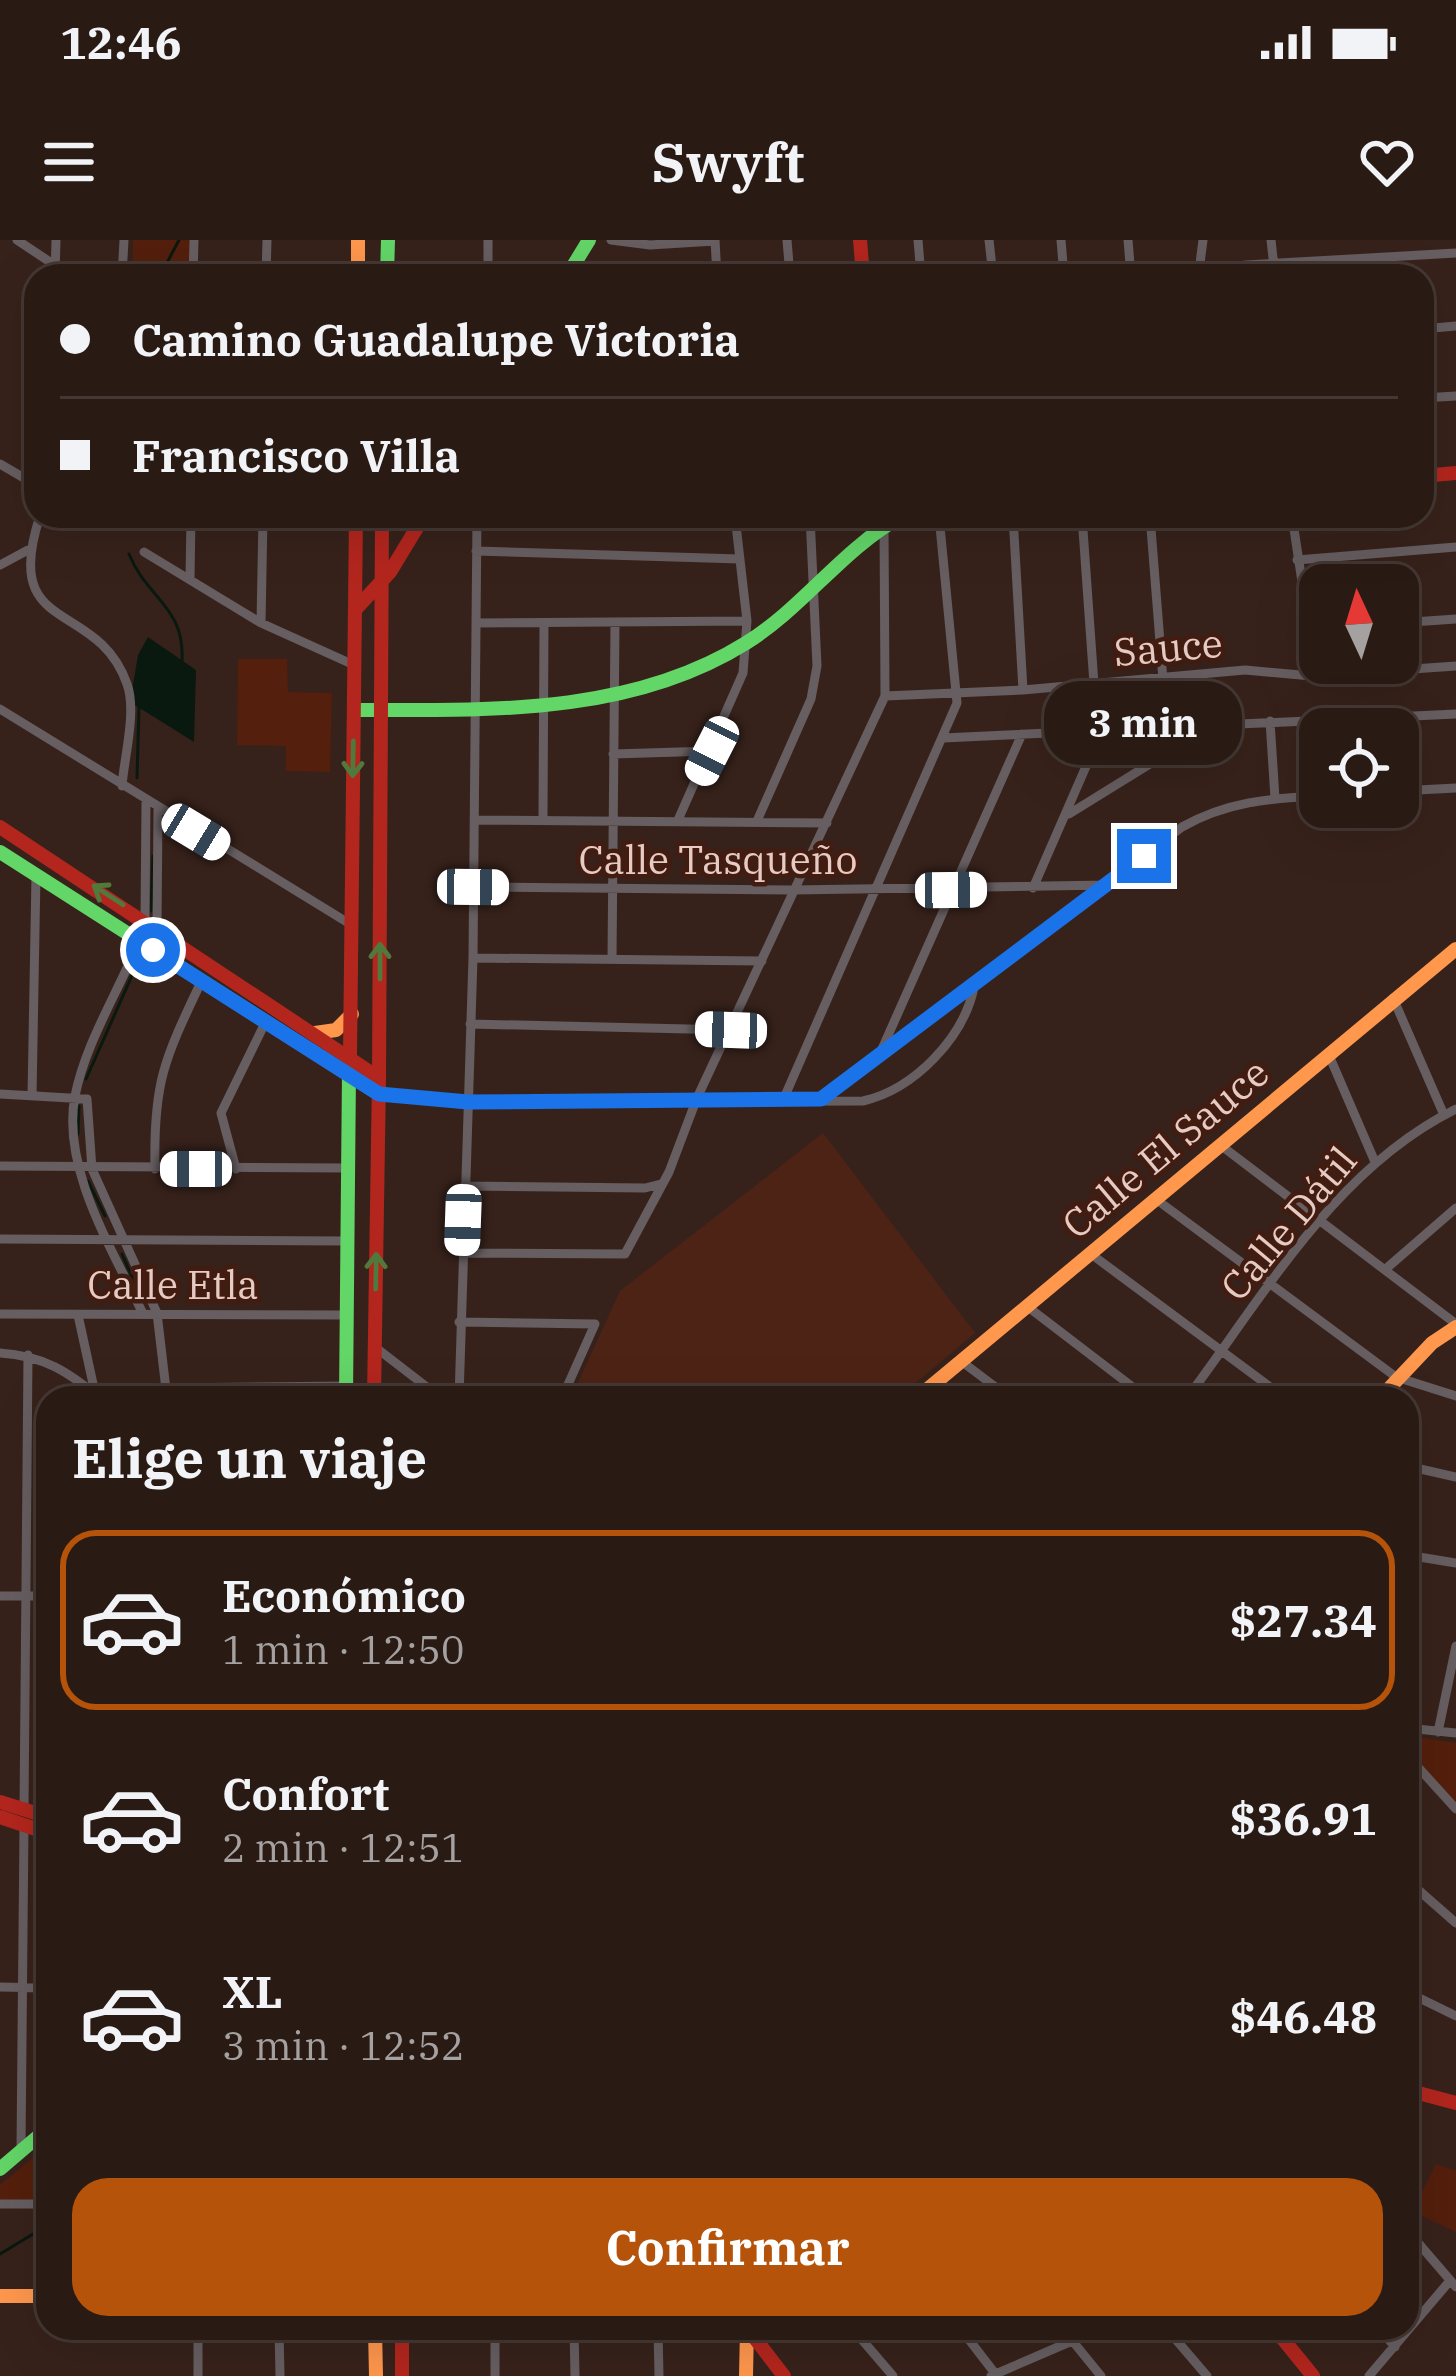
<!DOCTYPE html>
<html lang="es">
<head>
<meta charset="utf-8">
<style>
	:root { --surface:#291a14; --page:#352722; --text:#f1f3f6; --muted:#a5a1a0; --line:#453834; --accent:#b45309 }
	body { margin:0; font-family:"IBM Plex Serif",serif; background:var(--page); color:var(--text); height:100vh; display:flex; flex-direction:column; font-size:45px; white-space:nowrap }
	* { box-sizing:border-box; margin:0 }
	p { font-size:39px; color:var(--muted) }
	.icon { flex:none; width:66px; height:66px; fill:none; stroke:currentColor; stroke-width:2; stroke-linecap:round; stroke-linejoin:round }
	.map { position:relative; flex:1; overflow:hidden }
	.details { position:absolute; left:36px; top:1146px; width:1383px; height:954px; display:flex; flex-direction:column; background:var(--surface); border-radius:36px; box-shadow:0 12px 48px #0002,0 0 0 3px var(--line) }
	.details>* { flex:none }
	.top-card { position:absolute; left:24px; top:24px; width:1410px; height:264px; border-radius:36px; box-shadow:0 12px 48px #0002,0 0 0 3px var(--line); display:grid; align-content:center; height:264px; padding:0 36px; background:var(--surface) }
	.needle { width:78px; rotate:356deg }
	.controls { position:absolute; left:1299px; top:324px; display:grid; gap:24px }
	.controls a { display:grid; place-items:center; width:120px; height:120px; border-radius:24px; background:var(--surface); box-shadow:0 12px 48px #0002,0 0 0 3px var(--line); font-size:60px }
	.end { position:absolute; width:54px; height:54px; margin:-27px; border:15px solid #1a73e8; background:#fff; box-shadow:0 0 0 6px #fff }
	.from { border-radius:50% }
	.bubble { position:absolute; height:84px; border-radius:36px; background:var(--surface); box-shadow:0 12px 48px #0002,0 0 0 3px var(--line); font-size:39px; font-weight:700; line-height:84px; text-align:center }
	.car { position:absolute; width:36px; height:72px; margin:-36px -18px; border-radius:15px; box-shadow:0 0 9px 3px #0007; background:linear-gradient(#fff 24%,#345 0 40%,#fff 0 76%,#345 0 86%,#fff 0) }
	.top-card b { display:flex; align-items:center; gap:42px; height:114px; font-size:45px }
	.top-card b+b { border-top:3px solid var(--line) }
	.top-card i { width:30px; height:30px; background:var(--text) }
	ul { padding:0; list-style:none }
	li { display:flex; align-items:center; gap:36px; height:180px; margin:0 24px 18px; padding:0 12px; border:6px solid transparent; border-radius:36px }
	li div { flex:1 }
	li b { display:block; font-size:45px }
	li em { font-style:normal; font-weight:700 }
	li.current { border-color:var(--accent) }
	li>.icon { width:108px; height:108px; stroke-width:1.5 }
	h2 { padding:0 36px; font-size:54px; line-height:144px }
	.cta { display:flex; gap:24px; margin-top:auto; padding:24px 36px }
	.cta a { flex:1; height:138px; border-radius:36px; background:var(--accent); color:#fff; font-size:48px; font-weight:700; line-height:138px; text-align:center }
	.status { display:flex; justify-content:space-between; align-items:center; height:84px; padding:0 60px; background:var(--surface); direction:ltr }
	.status svg { height:33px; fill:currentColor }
	header { display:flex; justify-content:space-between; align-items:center; height:156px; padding:0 36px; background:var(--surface); font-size:54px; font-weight:700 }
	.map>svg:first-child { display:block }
	.built { fill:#4d2315 }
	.green { fill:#541f0c }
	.water { fill:#0a190f }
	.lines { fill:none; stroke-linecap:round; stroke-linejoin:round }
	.stream { stroke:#0a190f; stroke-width:3 }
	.street { stroke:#665e60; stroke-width:9 }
	.fast { stroke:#63d668; stroke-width:14 }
	.slow { stroke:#ff974d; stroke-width:14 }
	.jam { stroke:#b3261e; stroke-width:14 }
	.oneway { stroke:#52793c }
	.route { stroke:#1a73e8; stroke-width:15 }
	.labels { text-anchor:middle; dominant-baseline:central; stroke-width:9; stroke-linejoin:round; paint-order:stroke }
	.street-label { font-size:39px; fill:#e5cbc3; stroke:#421c10 }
</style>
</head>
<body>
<div class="status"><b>12:46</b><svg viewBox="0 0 49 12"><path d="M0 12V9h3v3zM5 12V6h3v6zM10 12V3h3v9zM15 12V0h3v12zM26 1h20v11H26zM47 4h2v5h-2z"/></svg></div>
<header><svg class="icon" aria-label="menu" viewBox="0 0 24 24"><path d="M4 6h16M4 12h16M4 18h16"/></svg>Swyft<svg class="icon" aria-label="heart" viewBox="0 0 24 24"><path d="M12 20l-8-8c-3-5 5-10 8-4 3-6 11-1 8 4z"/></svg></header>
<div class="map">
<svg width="1456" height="2136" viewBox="0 0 1456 2136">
	<rect width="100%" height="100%" fill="#37221b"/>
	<!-- built -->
	<path class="built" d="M823,893L975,1093L898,1158H571L620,1051Z"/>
	<!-- green -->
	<path class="green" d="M133,0H191L190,36H133Z
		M238,419H287L288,452L332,453L330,532L286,531V506L237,505Z
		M1407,1495L1456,1503V1575L1407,1514Z
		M48,1905V1960L0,1961V1945Z
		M1436,1924L1456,1931V1992L1412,1971Z"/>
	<!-- water -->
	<path class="water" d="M148,397L196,430L194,502L130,462L138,415Z"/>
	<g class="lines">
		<!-- stream -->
		<path class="stream" d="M160,36L179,0
			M123,276L124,284
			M129,314C147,359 185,366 182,421
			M137,538L139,467
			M151,671L153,616
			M86,839L138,722
			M78,894L79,866
			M88,941L105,976
			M122,1014L136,1046
			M0,2014L48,1985"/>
		<!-- street -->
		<path class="street" d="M17,0L71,36
			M611,0L650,5L715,1
			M715,0L717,36
			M787,0L790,36
			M918,0L921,36
			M989,0L993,36
			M1061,0L1064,36
			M1128,0L1131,36
			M1271,0L1275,36
			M1199,31L1203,0
			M55,36L56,0
			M122,36L124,0
			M193,36L194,0
			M266,36L267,0
			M488,36V0
			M1171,36L1246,25L1456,13
			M1422,89L1456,86
			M1422,158L1456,156
			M0,224L36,245
			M40,276C0,397 97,358 127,444C137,471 124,518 122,546
			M80,276L99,285L112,276
			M1013,276L1023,450
			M1082,276L1094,444
			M1150,276L1163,440
			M1292,276L1308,381L1320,386
			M476,311L740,319
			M144,312L261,383L354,425
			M1297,320L1456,307
			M0,325L28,310
			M190,339L191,276
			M261,383L263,276
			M476,383L747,381
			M1398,383L1456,379
			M885,456L1023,450L1245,430L1312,436L1456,426
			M0,469L350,684
			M1270,481L1275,558
			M943,498L1456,474
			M613,514L712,511
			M1398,551L1456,548
			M1069,574L1208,488
			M543,578L544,383
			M475,580L827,583
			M678,580L743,433L747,381L735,276
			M757,581L811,459L817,426L810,276
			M473,647L793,650L1107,645
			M1033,648L1101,492
			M145,679L146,562
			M157,687L158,569
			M473,718L762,721
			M612,719L615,383
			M127,728C108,769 84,811 75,856C61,929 113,1010 143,1074
			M1393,758L1444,875
			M470,784L731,790
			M882,809L1022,494
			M1328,813L1375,922
			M0,854L87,859L92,929L157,1073L167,1158
			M379,854L468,862L863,861C915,849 964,797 974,747
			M32,856L36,635
			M784,858L957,463L939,276
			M822,859L1182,587C1226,562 1270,558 1320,556
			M1219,904L1456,1084
			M0,926L347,928
			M155,929C153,841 165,818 202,740
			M236,929L221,873L265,783
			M464,946L645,948L661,944
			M1157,960L1396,1137L1456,1156
			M0,999L346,1001
			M462,1013L625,1014L669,932L697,858L885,456L884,284
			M1091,1014L1285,1158
			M1388,1027L1456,968
			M1028,1067L1147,1158
			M0,1074L347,1075
			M78,1075L95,1153
			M459,1082L595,1084L562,1158
			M375,1107L441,1158
			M0,1113C44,1116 67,1131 100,1158
			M961,1121L1010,1158
			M167,1148L346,1146
			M459,1151L564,1154
			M459,1158L473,718L477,276
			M1187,1158C1265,1054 1336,928 1456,869
			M1407,1226L1456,1237
			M1407,1315L1456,1323
			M0,1356H48
			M1407,1488L1456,1493
			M1438,1492L1456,1406
			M1407,1515L1456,1569
			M24,1570L28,1115
			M1407,1640L1456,1683
			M0,1747L48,1748
			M1407,1752L1456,1776
			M21,1909L24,1585
			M0,1964H48
			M1407,1990L1456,2047
			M198,2088V2136
			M279,2088L280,2136
			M495,2088V2136
			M574,2088L575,2136
			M658,2088L659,2136
			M852,2088L893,2136
			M960,2088L997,2136
			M1062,2088L1101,2136
			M1166,2088L1207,2136
			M1379,2088L1395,2107
			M991,2136L1072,2101
			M1369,2136L1448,2043"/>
		<!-- fast -->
		<path class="fast" d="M387,36L388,0
			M567,36L589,0
			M354,470C487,470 629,476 746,403C804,367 842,309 902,276
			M0,612L379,854
			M346,1158L349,831
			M0,1929L48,1888"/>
		<!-- slow -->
		<path class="slow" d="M358,0V36
			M315,793L336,790L352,774
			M917,1158L1456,709
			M1380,1158L1432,1103L1456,1087
			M0,2056H48
			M375,2088L376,2136
			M746,2136L747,2088"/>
		<!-- jam -->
		<path class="jam" d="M860,0L863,36
			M1422,236L1456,233
			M355,370L390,332L424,276
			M0,587L379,838L374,1158
			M350,815L356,276
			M379,838L382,276
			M0,1562L48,1577
			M0,1577L48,1593
			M1407,1850L1456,1863
			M402,2088V2136
			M747,2088L784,2136
			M1274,2088L1313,2136"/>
	</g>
	<!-- one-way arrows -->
	<defs><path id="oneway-shaft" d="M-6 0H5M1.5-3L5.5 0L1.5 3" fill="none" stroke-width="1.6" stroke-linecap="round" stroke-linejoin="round" transform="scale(3)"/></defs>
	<g class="oneway">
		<use href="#oneway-shaft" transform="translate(353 519) rotate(91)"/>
		<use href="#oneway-shaft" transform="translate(108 655) rotate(-147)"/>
		<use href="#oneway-shaft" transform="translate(380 721) rotate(-90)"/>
		<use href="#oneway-shaft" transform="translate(376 1031) rotate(-89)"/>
	</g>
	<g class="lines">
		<!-- route -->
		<path class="route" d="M153,710L379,854L468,862L821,859L1144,616"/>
	</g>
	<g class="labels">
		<!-- street labels -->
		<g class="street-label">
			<text transform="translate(1168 407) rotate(-5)">Sauce</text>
			<text x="718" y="619">Calle Tasqueño</text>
			<text transform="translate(1165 908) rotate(-40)">Calle El Sauce</text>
			<text transform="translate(1288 983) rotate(-50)">Calle Dátil</text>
			<text x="173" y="1044">Calle Etla</text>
		</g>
	</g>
</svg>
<div class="controls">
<a><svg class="needle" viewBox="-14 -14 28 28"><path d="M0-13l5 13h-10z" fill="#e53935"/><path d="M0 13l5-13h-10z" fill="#a5a1a0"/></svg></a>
<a><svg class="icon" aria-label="locate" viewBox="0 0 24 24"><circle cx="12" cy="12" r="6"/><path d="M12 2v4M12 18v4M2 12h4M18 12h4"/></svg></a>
</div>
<i class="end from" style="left:153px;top:710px"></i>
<i class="end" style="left:1144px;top:616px"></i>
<div class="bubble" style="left:1044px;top:441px;width:198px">3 min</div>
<i class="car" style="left:712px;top:511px;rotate:207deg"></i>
<i class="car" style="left:196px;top:592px;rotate:121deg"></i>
<i class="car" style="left:473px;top:647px;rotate:91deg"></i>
<i class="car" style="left:951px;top:650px;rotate:89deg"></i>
<i class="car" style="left:731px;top:790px;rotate:272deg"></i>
<i class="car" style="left:196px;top:929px;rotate:270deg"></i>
<i class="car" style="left:463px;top:980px;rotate:182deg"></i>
<div class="top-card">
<b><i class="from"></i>Camino Guadalupe Victoria</b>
<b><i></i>Francisco Villa</b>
</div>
<section class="details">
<h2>Elige un viaje</h2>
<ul>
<li class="current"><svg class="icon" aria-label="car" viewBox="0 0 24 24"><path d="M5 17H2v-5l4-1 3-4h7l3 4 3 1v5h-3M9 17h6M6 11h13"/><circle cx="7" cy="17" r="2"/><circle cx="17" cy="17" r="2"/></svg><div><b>Económico</b><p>1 min · 12:50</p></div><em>$27.34</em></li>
<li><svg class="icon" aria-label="car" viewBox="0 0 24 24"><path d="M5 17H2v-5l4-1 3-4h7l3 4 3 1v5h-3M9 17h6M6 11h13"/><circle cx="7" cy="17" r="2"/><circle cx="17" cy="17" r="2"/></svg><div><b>Confort</b><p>2 min · 12:51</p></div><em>$36.91</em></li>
<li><svg class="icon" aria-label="car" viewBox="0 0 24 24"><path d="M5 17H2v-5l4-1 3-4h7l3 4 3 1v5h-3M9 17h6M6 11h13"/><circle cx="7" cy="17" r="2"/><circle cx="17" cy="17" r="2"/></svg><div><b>XL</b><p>3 min · 12:52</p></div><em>$46.48</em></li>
</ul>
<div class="cta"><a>Confirmar</a></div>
</section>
</div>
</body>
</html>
